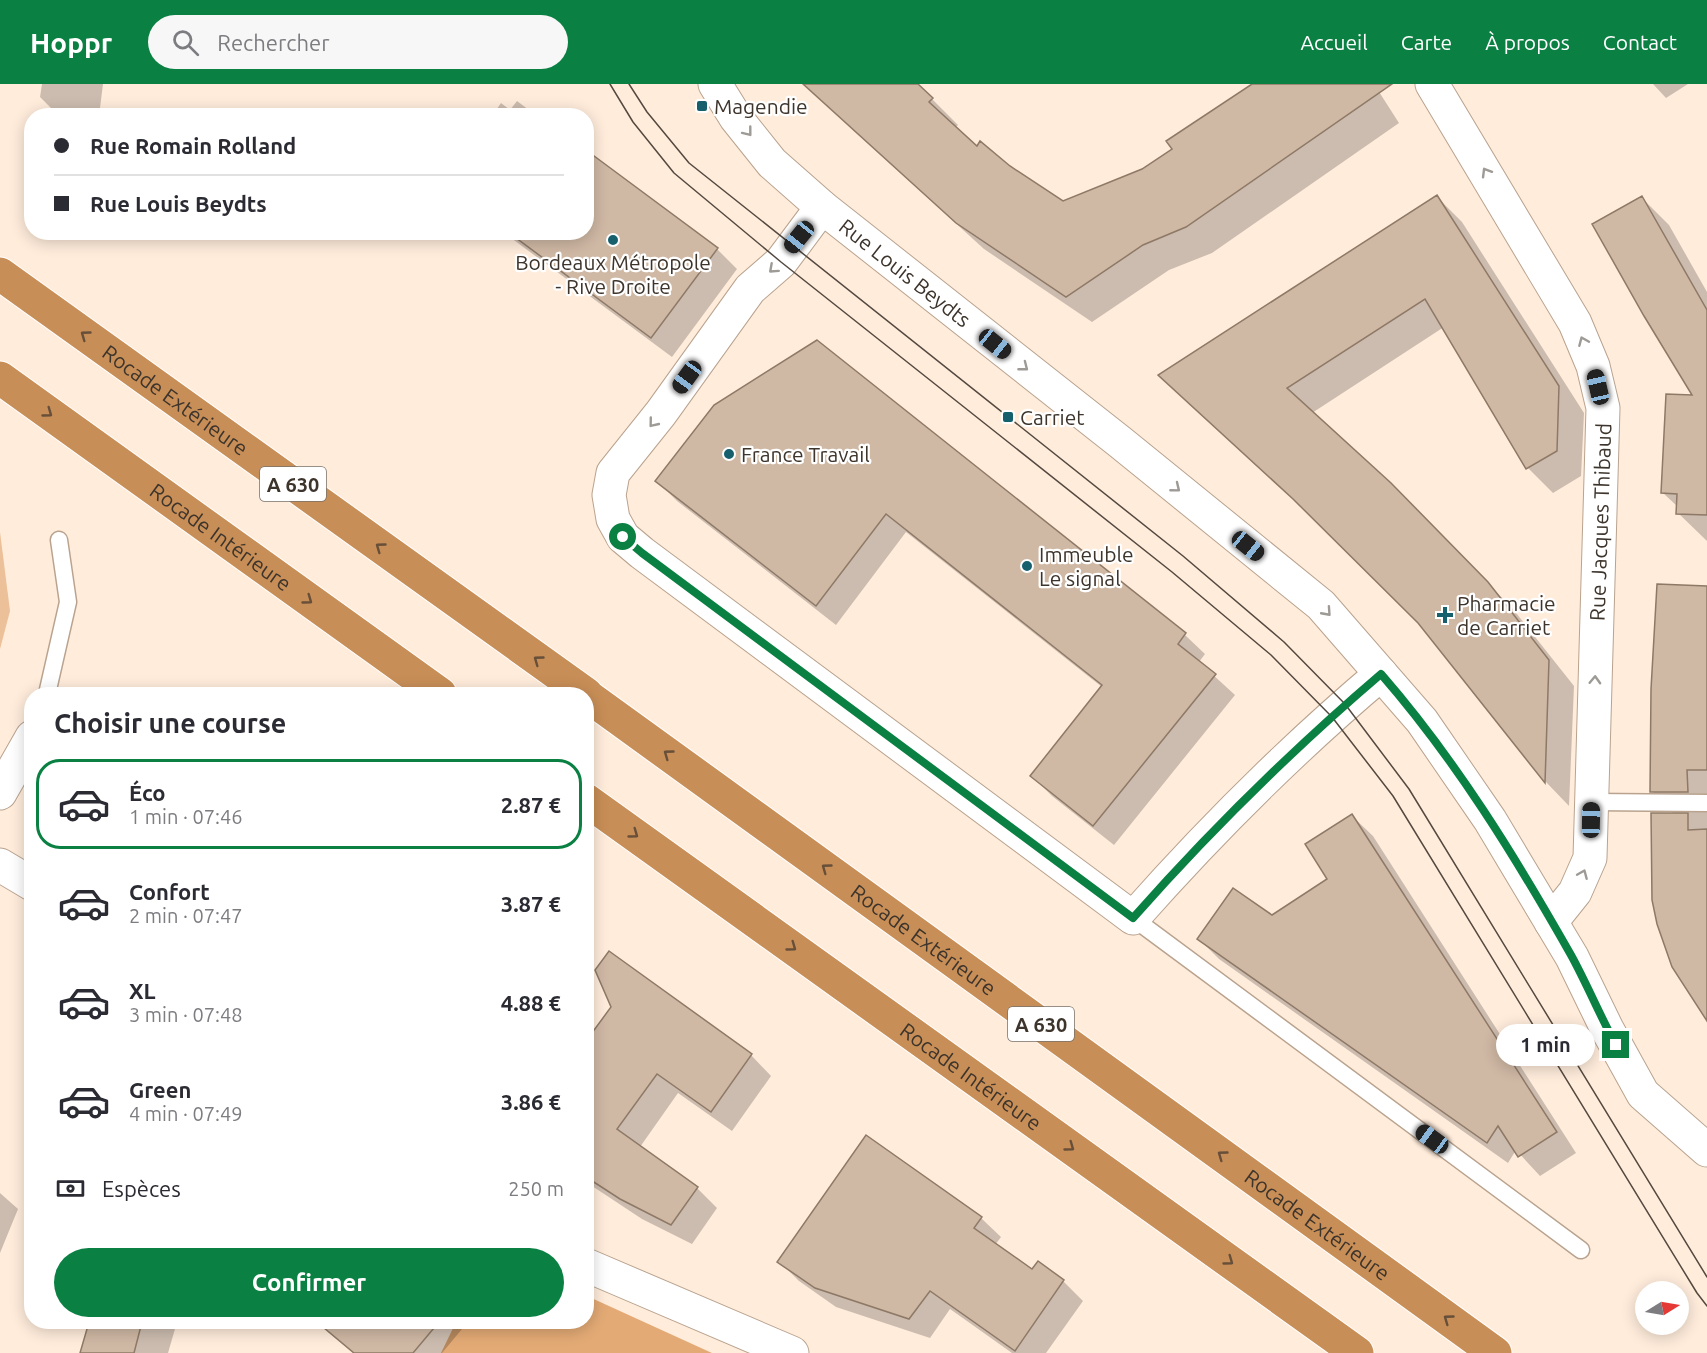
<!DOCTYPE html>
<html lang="fr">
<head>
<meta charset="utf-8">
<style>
	:root { --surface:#fff; --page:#f7f7f7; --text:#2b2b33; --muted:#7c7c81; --line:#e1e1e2; --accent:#0b8043 }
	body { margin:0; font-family:Ubuntu,sans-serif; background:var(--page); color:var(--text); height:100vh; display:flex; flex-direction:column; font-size:22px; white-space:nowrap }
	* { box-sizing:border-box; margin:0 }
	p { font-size:20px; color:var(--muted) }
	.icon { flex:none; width:33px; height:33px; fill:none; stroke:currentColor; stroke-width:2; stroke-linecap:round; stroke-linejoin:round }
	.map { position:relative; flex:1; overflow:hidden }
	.side { position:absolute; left:24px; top:603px; width:570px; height:642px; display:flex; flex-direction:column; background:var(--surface); border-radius:24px; box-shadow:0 3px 15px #0003 }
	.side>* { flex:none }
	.banner { position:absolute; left:24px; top:24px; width:570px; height:132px; border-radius:24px; box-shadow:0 3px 15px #0003; display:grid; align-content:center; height:132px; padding:0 30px; background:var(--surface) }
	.needle { width:39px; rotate:79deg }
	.buttons { position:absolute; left:1635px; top:1197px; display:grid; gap:12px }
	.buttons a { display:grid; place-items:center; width:54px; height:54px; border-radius:50%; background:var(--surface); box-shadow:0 3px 15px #0003; font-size:30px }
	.end { position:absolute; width:27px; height:27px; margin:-14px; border:8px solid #0b8043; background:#fff; box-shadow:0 0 0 3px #fff }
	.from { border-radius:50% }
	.bubble { position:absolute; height:42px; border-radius:21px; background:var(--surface); box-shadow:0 3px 15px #0003; font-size:20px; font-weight:600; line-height:42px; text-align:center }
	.car { position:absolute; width:18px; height:36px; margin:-18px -9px; border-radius:8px; box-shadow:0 0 4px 2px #0007; background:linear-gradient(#222 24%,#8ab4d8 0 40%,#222 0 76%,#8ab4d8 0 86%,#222 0) }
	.banner b { display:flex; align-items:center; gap:21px; height:57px; font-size:22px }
	.banner b+b { border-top:2px solid var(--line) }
	.banner i { width:15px; height:15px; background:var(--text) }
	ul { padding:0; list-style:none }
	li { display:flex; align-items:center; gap:18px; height:90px; margin:0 12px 9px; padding:0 18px; border:3px solid transparent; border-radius:24px }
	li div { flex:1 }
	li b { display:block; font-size:22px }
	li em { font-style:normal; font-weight:600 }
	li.on { border-color:var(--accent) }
	li>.icon { width:54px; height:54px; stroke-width:1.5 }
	h2 { padding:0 30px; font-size:27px; line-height:72px }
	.pay { display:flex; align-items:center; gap:15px; height:66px; padding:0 30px; font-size:22px }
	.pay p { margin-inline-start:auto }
	.primary-button { display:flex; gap:12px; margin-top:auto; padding:12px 30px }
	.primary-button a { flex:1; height:69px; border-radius:36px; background:var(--accent); color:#fff; font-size:24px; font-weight:600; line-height:69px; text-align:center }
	header { display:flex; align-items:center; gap:36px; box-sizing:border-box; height:84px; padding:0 30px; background:var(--accent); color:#fff }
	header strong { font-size:28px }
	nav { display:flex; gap:33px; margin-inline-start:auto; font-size:21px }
	.search { width:420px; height:54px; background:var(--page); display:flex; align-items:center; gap:15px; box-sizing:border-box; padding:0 21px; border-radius:33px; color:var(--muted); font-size:22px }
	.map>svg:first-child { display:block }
	.green { fill:#ecc099 }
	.forest { fill:#e3aa75 }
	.shadow { fill:#0003 }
	.building { fill:#cfb8a4; stroke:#8e7966; stroke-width:1.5 }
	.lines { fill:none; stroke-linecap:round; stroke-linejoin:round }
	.lane-casing { stroke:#b9a38f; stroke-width:19 }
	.street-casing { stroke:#b9a38f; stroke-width:35 }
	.highway-casing { stroke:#fff; stroke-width:35 }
	.lane { stroke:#fff; stroke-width:16 }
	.street { stroke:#fff; stroke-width:33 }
	.highway { stroke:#c88e57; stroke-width:33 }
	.tram { stroke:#534940; stroke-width:1.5 }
	.oneway { stroke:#9e9a96 }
	.oneway2 { stroke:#674f39 }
	.route { stroke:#0b8043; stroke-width:8 }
	.poi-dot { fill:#16606e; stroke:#fff; stroke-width:2 }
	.labels { text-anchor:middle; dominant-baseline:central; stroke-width:4.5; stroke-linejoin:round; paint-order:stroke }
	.shield { fill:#fff; stroke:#77716b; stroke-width:1.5 }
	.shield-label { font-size:20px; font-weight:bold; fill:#3d342c }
	.poi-label { font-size:21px; fill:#3d342c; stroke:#fff; text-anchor:start }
	.street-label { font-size:21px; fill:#3d342c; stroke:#fff }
</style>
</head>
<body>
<header>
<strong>Hoppr</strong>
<div class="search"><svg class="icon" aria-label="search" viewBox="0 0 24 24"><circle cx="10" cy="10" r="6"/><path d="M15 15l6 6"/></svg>Rechercher</div>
<nav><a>Accueil</a><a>Carte</a><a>À propos</a><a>Contact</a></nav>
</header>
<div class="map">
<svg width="1707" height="1269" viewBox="0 0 1707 1269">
	<rect width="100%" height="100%" fill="#ffecdb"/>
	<!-- green -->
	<path class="green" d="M0,448L10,527L0,565Z"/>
	<!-- forest -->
	<path class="forest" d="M587,1212L712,1269H441L456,1238H586Z"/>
	<!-- shadow -->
	<path class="shadow" d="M42,0H103L99,32L56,29L40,13Z
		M810,0H917L958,41L955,44L977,64L1063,119L1143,86L1174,66L1255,0H1374L1399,39L1212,169L1169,186L1092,238L984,165L853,46Z
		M1653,0H1688L1666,14Z
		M517,17L537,32H492L501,19L510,26Z
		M1437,113L1462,138L1584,329L1581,392L1553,409L1528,384L1444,243L1312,329L1390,400L1513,525L1574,602L1569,722L1546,698L1421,540L1320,440L1185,316Z
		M1642,114L1669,141L1707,208V457L1678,429V423L1663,409L1695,312Z
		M503,148H586L717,165L737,185L672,273Z
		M817,258L1185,551L1205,570L1199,578L1235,611L1114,761L1052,712L1032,692L1102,603L906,448L836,541L677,417L657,397Z
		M1707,503V933L1675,731L1652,707Z
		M1352,732L1373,752L1576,1069L1540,1092L1516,1066L1508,1079L1219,875L1199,855L1272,832L1329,795Z
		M613,923L751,971L771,992L732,1047L678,1009L640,1063L697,1104L717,1124L692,1160L642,1135L586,1098V959Z
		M0,1109L18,1125L0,1169Z
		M981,1134L1001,1153L995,1161L1032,1187L1038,1179L1063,1197L1083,1217L1046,1269H1012L950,1225L930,1254L836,1223L799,1197L779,1177Z
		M90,1238H177L168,1269H82Z
		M316,1238H454L462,1245L442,1269H353Z"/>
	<!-- building -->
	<path class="building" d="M803,0H918L933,14L929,18L977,62L980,57L1010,82L1063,117L1142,85L1172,65L1166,57L1252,0H1392L1186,143L1143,161L1066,213L956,139Z
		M586,66L718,164L651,254L508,148H586Z
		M1437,111L1559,302L1557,367L1526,385L1425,215L1287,304L1391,399L1488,498L1549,576L1545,699L1418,539L1293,415L1158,291Z
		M1642,112L1707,226V431L1676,430L1677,410L1661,409L1666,310L1692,311L1644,232L1592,140Z
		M817,256L1186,549L1178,560L1216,590L1093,742L1030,692L1102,601L886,430L816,522L655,397L714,321Z
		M1657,500L1707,502V686H1687L1688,708H1650L1651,605Z
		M1651,729H1688V746L1707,745V937L1672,883L1657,840L1652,816Z
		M1352,730L1557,1048L1518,1073L1498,1042L1487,1059L1197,855L1233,804L1272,831L1327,795L1305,760Z
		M609,867L752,970L711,1028L657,990L617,1045L698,1103L671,1141L620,1115L586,1093V957L611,923L595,886Z
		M866,1051L982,1133L974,1144L1032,1185L1038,1177L1064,1196L1015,1267L930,1207L909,1235L815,1204L777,1178Z
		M89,1238H142L134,1269H80Z
		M317,1238H439L413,1269H354Z"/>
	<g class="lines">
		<defs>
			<path id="lane" d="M47,610L68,518L59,456
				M1591,718L1707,719
				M1133,834L1581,1166"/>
			<g id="street">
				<path id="s1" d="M715,0L736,34L772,79L822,123L1120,358L1321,521L1422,637L1490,736L1572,873L1607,945L1643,1010L1707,1066"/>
				<path d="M1432,0L1575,239L1593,282L1603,324L1590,774L1575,808L1551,838"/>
				<path d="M822,123L781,178L750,205L661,329L613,389L609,411L613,435L623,453L642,469L1133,834C1210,747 1292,665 1381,590"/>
				<path d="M0,709L32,653"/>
				<path d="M0,781L32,800"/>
				<path d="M586,1181L792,1269"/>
			</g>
			<g id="highway">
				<path id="s2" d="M0,190L586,610"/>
				<path id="s3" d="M0,294L440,610"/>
				<path id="s4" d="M586,611L1495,1269"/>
				<path id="s5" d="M586,716L1357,1269"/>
			</g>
		</defs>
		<!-- lane casing -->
		<use href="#lane" class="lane-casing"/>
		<!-- street casing -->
		<use href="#street" class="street-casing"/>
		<!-- highway casing -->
		<use href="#highway" class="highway-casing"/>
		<!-- lane -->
		<use href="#lane" class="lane"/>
		<!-- street -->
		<use href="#street" class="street"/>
		<!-- highway -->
		<use href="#highway" class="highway"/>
		<!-- tram -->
		<path class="tram" d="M610,0L633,38L674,89L781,178L1172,488L1271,571L1332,633L1393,712L1697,1209L1707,1222
			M629,0L647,28L689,79L1183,472L1284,558L1345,620L1409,705L1707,1193"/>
	</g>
	<!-- one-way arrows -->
	<defs><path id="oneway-chevron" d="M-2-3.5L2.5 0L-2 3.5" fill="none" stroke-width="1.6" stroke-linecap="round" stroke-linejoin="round" transform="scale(1.5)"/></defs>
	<g class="oneway">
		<use href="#oneway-chevron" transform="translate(748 48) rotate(52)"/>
		<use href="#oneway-chevron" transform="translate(1486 88) rotate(-121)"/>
		<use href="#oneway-chevron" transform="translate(773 185) rotate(138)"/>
		<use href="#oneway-chevron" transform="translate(1583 257) rotate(-113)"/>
		<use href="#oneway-chevron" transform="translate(1024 283) rotate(38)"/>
		<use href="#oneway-chevron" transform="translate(653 339) rotate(129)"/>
		<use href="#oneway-chevron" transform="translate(1176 404) rotate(39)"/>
		<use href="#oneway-chevron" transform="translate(1327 528) rotate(48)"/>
		<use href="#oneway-chevron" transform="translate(1595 596) rotate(-88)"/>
		<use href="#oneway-chevron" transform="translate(1583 790) rotate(-67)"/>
	</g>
	<g class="oneway2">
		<use href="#oneway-chevron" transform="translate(85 251) rotate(-144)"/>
		<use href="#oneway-chevron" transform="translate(48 329) rotate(36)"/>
		<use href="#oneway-chevron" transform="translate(380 463) rotate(-144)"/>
		<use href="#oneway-chevron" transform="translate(308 516) rotate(36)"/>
		<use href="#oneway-chevron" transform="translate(538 576) rotate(-144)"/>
		<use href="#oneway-chevron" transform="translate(668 670) rotate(-144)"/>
		<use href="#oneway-chevron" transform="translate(634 750) rotate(36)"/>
		<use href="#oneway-chevron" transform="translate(826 784) rotate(-144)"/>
		<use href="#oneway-chevron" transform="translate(792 863) rotate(36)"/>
		<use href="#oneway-chevron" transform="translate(1070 1063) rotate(36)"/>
		<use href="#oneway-chevron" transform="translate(1222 1071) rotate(-144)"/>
		<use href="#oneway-chevron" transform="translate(1229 1177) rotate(36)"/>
		<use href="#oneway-chevron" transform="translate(1448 1235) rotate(-144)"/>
	</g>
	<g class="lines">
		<!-- route -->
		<path class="route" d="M623,453L642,469L1133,834C1210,747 1292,666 1381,590C1455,675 1515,772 1571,871C1587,900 1600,932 1616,961"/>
	</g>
	<!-- markers -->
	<g class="poi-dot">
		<rect x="696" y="16" width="12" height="12" rx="3"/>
		<circle cx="613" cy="156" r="6"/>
		<rect x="1002" y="327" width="12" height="12" rx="3"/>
		<circle cx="729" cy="370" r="6"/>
		<circle cx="1027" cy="482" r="6"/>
		<path d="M1442 522h6v6h6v6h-6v6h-6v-6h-6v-6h6z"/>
	</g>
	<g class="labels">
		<!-- shield labels -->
		<g class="shield">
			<rect x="260" y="383" width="66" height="34" rx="4.5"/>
			<rect x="1008" y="923" width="66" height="34" rx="4.5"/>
		</g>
		<g class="shield-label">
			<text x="293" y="400">A 630</text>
			<text x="1041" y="940">A 630</text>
		</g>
		<!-- poi labels -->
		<g class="poi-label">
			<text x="714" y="22">Magendie</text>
			<text x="613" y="178" text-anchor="middle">Bordeaux Métropole<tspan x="613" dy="24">- Rive Droite</tspan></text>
			<text x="1020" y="333">Carriet</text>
			<text x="741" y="370">France Travail</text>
			<text x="1039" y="470">Immeuble<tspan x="1039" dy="24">Le signal</tspan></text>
			<text x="1457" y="519">Pharmacie<tspan x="1457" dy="24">de Carriet</tspan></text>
		</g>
		<!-- street labels -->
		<g class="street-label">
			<text stroke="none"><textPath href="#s1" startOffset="270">Rue Louis Beydts</textPath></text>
			<text stroke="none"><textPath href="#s2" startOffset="216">Rocade Extérieure</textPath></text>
			<text transform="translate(1600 438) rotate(-88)">Rue Jacques Thibaud</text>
			<text stroke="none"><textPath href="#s3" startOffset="272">Rocade Intérieure</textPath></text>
			<text stroke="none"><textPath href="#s4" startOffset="417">Rocade Extérieure</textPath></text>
			<text stroke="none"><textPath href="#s5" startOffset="474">Rocade Intérieure</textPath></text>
			<text stroke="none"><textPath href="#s4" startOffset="903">Rocade Extérieure</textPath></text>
		</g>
	</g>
</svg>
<div class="buttons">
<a><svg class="needle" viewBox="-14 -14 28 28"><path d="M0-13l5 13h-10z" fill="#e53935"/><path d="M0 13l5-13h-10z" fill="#7c7c81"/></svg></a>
</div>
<i class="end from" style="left:623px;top:453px"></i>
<i class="end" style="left:1616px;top:961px"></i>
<div class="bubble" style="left:1496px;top:940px;width:99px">1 min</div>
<i class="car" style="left:799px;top:153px;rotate:219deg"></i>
<i class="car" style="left:995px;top:260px;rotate:129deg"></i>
<i class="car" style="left:687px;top:293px;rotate:216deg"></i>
<i class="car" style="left:1598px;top:303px;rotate:347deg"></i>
<i class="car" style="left:1248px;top:462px;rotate:129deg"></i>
<i class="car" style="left:1591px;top:736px;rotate:1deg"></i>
<i class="car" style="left:1432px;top:1055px;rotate:306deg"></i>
<div class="banner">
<b><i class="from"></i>Rue Romain Rolland</b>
<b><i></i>Rue Louis Beydts</b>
</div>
<section class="side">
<h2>Choisir une course</h2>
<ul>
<li class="on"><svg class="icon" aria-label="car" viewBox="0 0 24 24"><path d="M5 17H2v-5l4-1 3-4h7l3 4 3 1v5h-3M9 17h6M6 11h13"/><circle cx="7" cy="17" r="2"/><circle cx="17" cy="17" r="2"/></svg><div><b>Éco</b><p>1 min · 07:46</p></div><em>2.87 €</em></li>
<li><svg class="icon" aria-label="car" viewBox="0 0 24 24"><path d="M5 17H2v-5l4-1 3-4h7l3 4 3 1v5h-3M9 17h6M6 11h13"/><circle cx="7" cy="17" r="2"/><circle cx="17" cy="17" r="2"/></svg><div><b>Confort</b><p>2 min · 07:47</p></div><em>3.87 €</em></li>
<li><svg class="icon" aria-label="car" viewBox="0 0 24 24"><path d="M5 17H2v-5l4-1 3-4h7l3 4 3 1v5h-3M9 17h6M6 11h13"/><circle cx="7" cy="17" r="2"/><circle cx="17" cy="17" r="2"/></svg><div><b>XL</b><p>3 min · 07:48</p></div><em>4.88 €</em></li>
<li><svg class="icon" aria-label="car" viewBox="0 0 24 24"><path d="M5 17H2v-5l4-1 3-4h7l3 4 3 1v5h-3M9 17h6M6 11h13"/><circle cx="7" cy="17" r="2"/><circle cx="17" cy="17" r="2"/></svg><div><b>Green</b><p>4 min · 07:49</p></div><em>3.86 €</em></li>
</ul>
<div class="pay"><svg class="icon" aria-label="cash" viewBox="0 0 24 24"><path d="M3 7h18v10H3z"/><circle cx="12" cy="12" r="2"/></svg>Espèces<p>250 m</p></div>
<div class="primary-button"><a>Confirmer</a></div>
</section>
</div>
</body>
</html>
